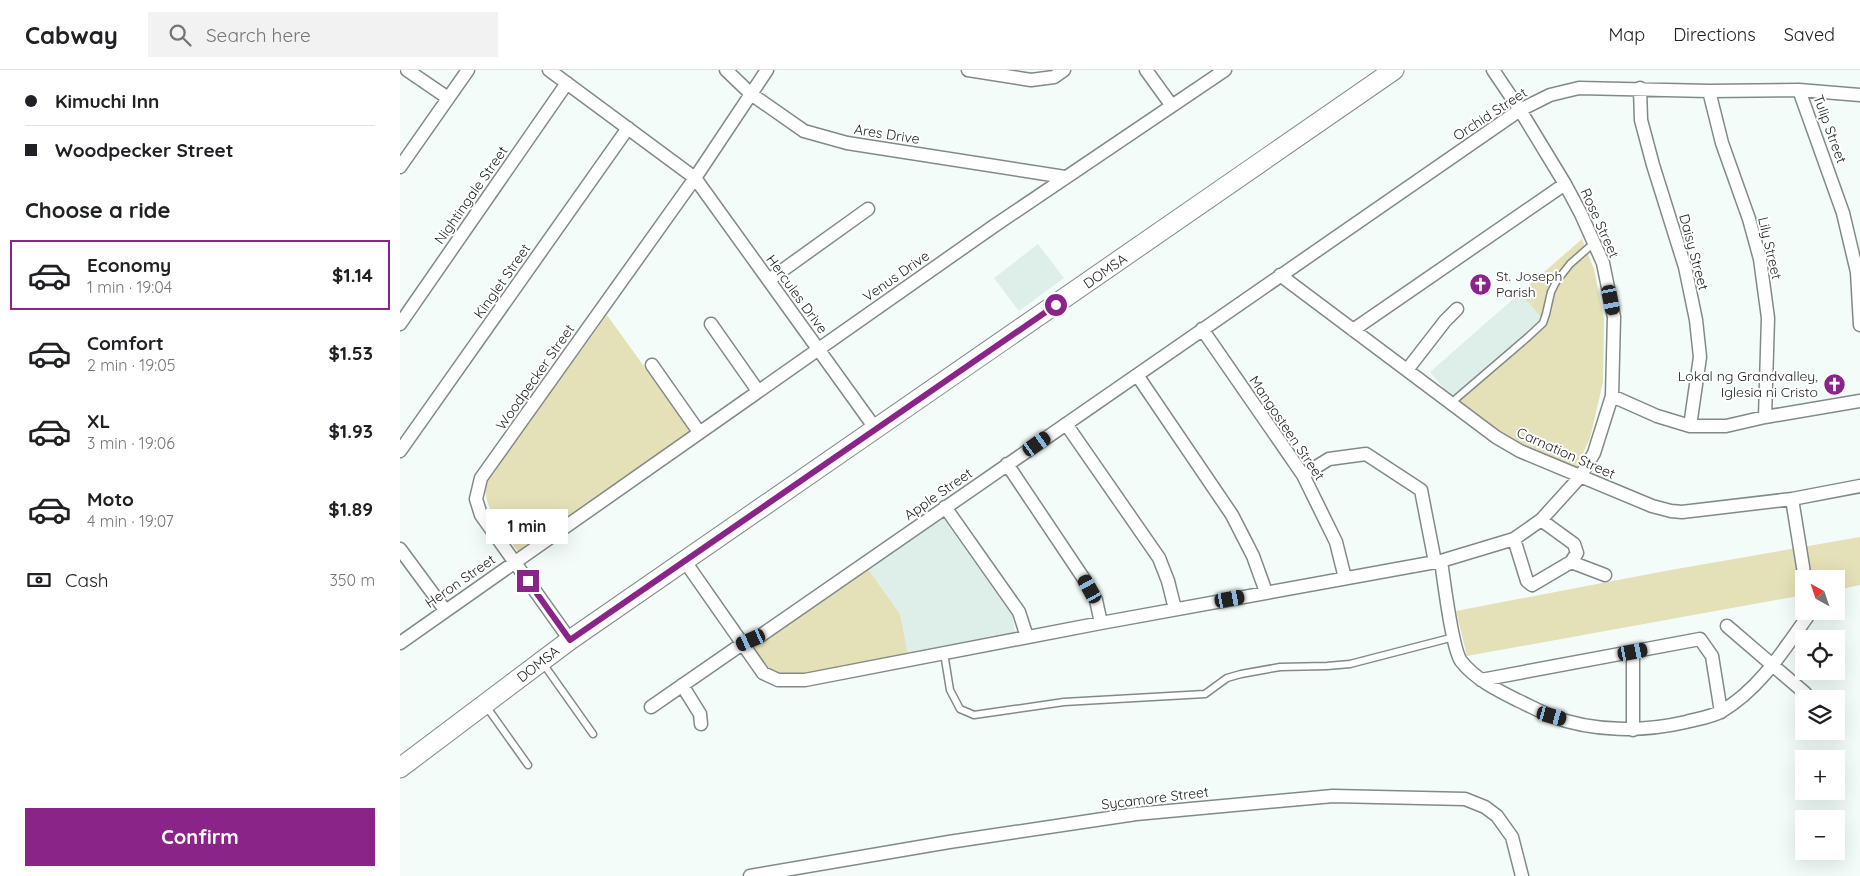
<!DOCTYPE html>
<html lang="en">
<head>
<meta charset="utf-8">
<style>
	:root { --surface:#fff; --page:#f2f2f2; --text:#202124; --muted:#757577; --line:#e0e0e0; --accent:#8b2489 }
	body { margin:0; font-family:Quicksand,sans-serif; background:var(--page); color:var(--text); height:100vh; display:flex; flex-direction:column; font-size:19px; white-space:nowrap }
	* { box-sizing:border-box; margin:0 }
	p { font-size:16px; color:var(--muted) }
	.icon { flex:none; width:28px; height:28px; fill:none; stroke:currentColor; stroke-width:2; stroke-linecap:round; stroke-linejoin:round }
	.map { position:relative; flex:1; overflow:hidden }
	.side { display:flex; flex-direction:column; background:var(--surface); width:400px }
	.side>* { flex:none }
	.top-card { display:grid; align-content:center; height:110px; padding:0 25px; background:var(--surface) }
	.needle { width:32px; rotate:320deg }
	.controls { position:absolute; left:1395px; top:500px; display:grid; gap:10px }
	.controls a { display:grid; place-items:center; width:50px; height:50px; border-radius:0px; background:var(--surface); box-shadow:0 5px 20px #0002; font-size:25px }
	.end { position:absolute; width:22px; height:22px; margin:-11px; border:6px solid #8b2489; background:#fff; box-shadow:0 0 0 2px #fff }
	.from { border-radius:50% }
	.bubble { position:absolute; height:35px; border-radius:0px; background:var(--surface); box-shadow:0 5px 20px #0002; font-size:16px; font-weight:800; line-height:35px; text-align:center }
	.car { position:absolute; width:15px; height:30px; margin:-15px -8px; border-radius:6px; box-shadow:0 0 4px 1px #0007; background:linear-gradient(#222 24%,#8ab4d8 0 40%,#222 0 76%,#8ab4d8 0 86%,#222 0) }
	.top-card b { display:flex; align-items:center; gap:18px; height:48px; font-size:19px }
	.top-card b+b { border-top:1px solid var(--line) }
	.top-card i { width:12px; height:12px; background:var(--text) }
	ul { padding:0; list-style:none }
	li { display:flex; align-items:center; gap:15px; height:70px; margin:0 10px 8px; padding:0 15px; border:2px solid transparent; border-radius:0px }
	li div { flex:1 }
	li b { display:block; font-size:19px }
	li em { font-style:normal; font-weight:800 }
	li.on { border-color:var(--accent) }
	li>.icon { width:45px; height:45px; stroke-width:1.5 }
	h2 { padding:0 25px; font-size:22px; line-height:60px }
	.pay { display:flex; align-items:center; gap:12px; height:55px; padding:0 25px; font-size:19px }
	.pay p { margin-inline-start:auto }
	.action { display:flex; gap:10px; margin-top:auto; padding:10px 25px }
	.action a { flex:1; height:58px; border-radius:0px; background:var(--accent); color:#fff; font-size:20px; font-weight:800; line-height:58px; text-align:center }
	header { display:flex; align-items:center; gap:30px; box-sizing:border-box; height:70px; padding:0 25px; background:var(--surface); border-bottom:1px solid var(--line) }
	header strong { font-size:24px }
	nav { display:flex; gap:28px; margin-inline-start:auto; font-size:18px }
	.search { width:350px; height:45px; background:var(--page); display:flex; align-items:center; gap:12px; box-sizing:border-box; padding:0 18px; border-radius:0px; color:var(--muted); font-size:19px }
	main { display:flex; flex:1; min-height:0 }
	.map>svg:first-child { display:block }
	.built { fill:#deeee8 }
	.green { fill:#e4e0b8 }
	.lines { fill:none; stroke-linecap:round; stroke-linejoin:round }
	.lane-casing { stroke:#828a86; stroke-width:9 }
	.street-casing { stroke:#828a86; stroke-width:15 }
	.secondary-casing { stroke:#828a86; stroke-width:21 }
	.lane { stroke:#fff; stroke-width:6 }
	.street { stroke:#fff; stroke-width:12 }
	.secondary { stroke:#fff; stroke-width:19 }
	.route { stroke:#8b2489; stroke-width:6 }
	.labels { text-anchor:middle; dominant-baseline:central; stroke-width:4; stroke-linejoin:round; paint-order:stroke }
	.street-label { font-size:14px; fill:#1b1e1d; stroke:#fff }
	.poi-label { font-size:14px; fill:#1b1e1d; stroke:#fff; text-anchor:start }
</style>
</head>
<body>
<header>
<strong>Cabway</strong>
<div class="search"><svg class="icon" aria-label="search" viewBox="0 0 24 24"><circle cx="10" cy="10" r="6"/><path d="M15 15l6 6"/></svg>Search here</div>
<nav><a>Map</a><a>Directions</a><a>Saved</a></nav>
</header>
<main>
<section class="side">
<div class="top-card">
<b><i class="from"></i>Kimuchi Inn</b>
<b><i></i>Woodpecker Street</b>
</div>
<h2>Choose a ride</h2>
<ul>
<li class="on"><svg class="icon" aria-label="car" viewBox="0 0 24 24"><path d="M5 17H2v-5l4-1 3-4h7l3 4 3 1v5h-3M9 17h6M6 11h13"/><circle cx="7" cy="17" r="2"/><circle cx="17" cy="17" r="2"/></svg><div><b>Economy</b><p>1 min · 19:04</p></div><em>$1.14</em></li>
<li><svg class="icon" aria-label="car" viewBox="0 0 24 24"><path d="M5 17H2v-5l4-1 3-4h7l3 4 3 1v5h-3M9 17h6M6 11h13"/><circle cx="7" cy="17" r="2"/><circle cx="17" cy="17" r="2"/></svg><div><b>Comfort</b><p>2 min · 19:05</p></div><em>$1.53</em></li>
<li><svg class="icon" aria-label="car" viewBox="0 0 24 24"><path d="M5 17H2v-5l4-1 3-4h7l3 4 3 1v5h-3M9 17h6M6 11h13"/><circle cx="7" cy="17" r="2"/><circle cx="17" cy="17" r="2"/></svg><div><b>XL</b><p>3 min · 19:06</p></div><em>$1.93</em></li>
<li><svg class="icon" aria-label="car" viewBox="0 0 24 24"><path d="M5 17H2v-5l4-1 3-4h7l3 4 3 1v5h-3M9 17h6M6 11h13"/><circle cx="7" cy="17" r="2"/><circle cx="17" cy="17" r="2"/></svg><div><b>Moto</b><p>4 min · 19:07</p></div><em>$1.89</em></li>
</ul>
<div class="pay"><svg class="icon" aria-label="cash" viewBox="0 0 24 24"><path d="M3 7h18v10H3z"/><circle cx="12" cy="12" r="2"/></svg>Cash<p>350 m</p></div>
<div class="action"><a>Confirm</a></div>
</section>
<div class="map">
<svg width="1460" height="806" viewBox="0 0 1460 806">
	<rect width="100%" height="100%" fill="#f3fcf8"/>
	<!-- built -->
	<path class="built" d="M638,174L664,208L619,241L594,208Z
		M1120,223L1143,248L1052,328L1030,302Z
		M543,448L612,545L615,562L508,584L500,544L468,499Z"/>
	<!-- green -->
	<path class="green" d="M1182,169L1194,199L1204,249L1203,312L1190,368L1177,397L1123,374L1087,353L1052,328L1143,249L1120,223Z
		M207,245L292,363L119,483C103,461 84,441 85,413Z
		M1460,467V515L1436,520V509H1404V525L1067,586L1056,541L1265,501Z
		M468,499L500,544L508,584C481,589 398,610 376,602C365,597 359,587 352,578Z"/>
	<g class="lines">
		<defs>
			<path id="lane" d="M1051,333L1128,267L1143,253L1146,244L1151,222L1156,212L1170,194L1195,172
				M544,583L550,620L560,639L574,645L664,632L805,624L827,608L841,604L880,597L927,596L950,594L1054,567
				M142,592L193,664
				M86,636L128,695"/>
			<path id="street" d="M7,0L48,28
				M149,0L295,108L475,358
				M326,0L351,24L404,61L447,73L665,107
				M568,0L631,10L654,7L664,0
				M746,0L772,36
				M1240,18L1241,50L1253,95L1285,197L1296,250L1300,287L1290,356
				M1399,20L1443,143L1457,202L1460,255
				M1309,21L1322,73L1349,149L1360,189L1368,248L1365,347
				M0,97L68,0
				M880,205L1096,367L1120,381L1252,436L1271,441L1282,442L1392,429L1460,416
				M369,210L468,139
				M0,254L167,13
				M311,254L358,321
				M802,259L903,405L936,472L945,508
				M953,260L1165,114
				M252,295L299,362
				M1007,300L1045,251L1057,239
				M737,305L832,445L853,486L866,522
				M1212,326L1257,346L1290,356H1326L1365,347L1460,331
				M666,354L759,488L768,511L775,539
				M0,381L228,58
				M607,394L684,509L696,530L701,553
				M903,405L929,389L966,384L1021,420L1035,492
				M1392,429L1405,509
				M545,437L619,542L627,567
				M1114,469L1127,511L1132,515L1171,492L1177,483L1174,474L1141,450
				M0,479L45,540
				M284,490L363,603L378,610H405L701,553L1041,491L1114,469L1141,450L1180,407L1194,383L1212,326L1214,247L1203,193L1181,144L1165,114L1120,40L1093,0
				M1041,491C1044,511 1052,578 1061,591C1075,609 1097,620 1117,630C1128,635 1139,641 1151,646C1193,662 1243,662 1286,652C1297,649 1312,647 1322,641C1360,619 1385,578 1410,543V541
				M1171,492L1205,505
				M1327,556L1405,623
				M170,570L81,445L76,429L81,408L295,108L367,0
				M0,573L594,156L825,0
				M1081,610L1300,569L1312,586L1321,642
				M282,615L300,644L301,654
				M251,637L342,574L360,566L1120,40L1150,25L1179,18L1309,21L1399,20L1460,25
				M1233,660V583
				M350,806L549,772L736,744L933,726L1065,729L1085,737L1097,746L1112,767L1122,806"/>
			<path id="secondary" d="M0,698L170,570L994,0"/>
		</defs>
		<!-- lane casing -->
		<use href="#lane" class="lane-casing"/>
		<!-- street casing -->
		<use href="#street" class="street-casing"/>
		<!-- secondary casing -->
		<use href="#secondary" class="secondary-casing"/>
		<!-- lane -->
		<use href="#lane" class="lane"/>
		<!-- street -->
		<use href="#street" class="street"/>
		<!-- secondary -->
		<use href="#secondary" class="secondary"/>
	</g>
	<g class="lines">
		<!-- route -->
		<path class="route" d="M128,511L170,570L656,235"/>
	</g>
	<!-- icons -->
	<defs>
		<symbol id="church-disc" viewBox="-11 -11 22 22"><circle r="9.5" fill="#8b2489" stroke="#fff"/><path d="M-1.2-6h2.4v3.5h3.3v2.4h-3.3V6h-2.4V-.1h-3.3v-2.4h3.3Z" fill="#fff"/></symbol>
	</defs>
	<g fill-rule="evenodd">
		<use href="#church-disc" x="1068" y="202" width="25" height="25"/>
		<use href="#church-disc" x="1422" y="302" width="25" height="25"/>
	</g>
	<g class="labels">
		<!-- street labels -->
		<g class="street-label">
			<text transform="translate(1090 44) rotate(-33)">Orchid Street</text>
			<text transform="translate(1430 59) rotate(70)">Tulip Street</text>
			<text transform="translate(487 64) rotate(9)">Ares Drive</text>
			<text transform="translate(71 125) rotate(-55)">Nightingale Street</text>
			<text transform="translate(1200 153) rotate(66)">Rose Street</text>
			<text transform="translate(1370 178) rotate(77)">Lily Street</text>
			<text transform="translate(1294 182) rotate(75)">Daisy Street</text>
			<text transform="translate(705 201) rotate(-35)">DOMSA</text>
			<text transform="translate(496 206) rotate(-35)">Venus Drive</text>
			<text transform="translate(102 211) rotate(-55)">Kinglet Street</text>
			<text transform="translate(397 224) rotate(54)">Hercules Drive</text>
			<text transform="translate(135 307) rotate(-55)">Woodpecker Street</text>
			<text transform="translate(887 358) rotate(56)">Mangosteen Street</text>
			<text transform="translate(1166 383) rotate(24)">Carnation Street</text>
			<text transform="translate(538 424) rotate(-35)">Apple Street</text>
			<text transform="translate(60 511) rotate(-35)">Heron Street</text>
			<text transform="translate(138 594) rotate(-38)">DOMSA</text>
			<text transform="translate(755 728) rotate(-7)">Sycamore Street</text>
		</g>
		<!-- poi labels -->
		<g class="poi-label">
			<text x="1096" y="206">St. Joseph<tspan x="1096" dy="16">Parish</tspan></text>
			<text x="1418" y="306" text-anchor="end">Lokal ng Grandvalley,<tspan x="1418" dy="16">Iglesia ni Cristo</tspan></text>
		</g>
	</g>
</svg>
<div class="controls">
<a><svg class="needle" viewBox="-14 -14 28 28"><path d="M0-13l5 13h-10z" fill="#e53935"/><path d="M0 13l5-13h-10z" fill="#757577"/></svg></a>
<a><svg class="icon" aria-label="locate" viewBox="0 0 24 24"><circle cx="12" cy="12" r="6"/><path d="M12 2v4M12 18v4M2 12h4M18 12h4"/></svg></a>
<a><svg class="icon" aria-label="layers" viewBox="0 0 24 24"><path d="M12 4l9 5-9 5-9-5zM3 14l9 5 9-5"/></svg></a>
<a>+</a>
<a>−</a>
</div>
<i class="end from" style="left:656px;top:235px"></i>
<i class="end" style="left:128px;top:511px"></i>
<div class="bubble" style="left:86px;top:439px;width:82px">1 min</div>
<i class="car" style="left:1211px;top:230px;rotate:169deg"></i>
<i class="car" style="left:637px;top:374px;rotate:55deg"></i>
<i class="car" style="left:690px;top:519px;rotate:331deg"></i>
<i class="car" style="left:830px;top:529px;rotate:80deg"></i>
<i class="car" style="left:351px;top:570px;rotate:246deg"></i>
<i class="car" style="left:1233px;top:582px;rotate:79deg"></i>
<i class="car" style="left:1152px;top:646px;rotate:105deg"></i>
</div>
</main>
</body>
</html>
